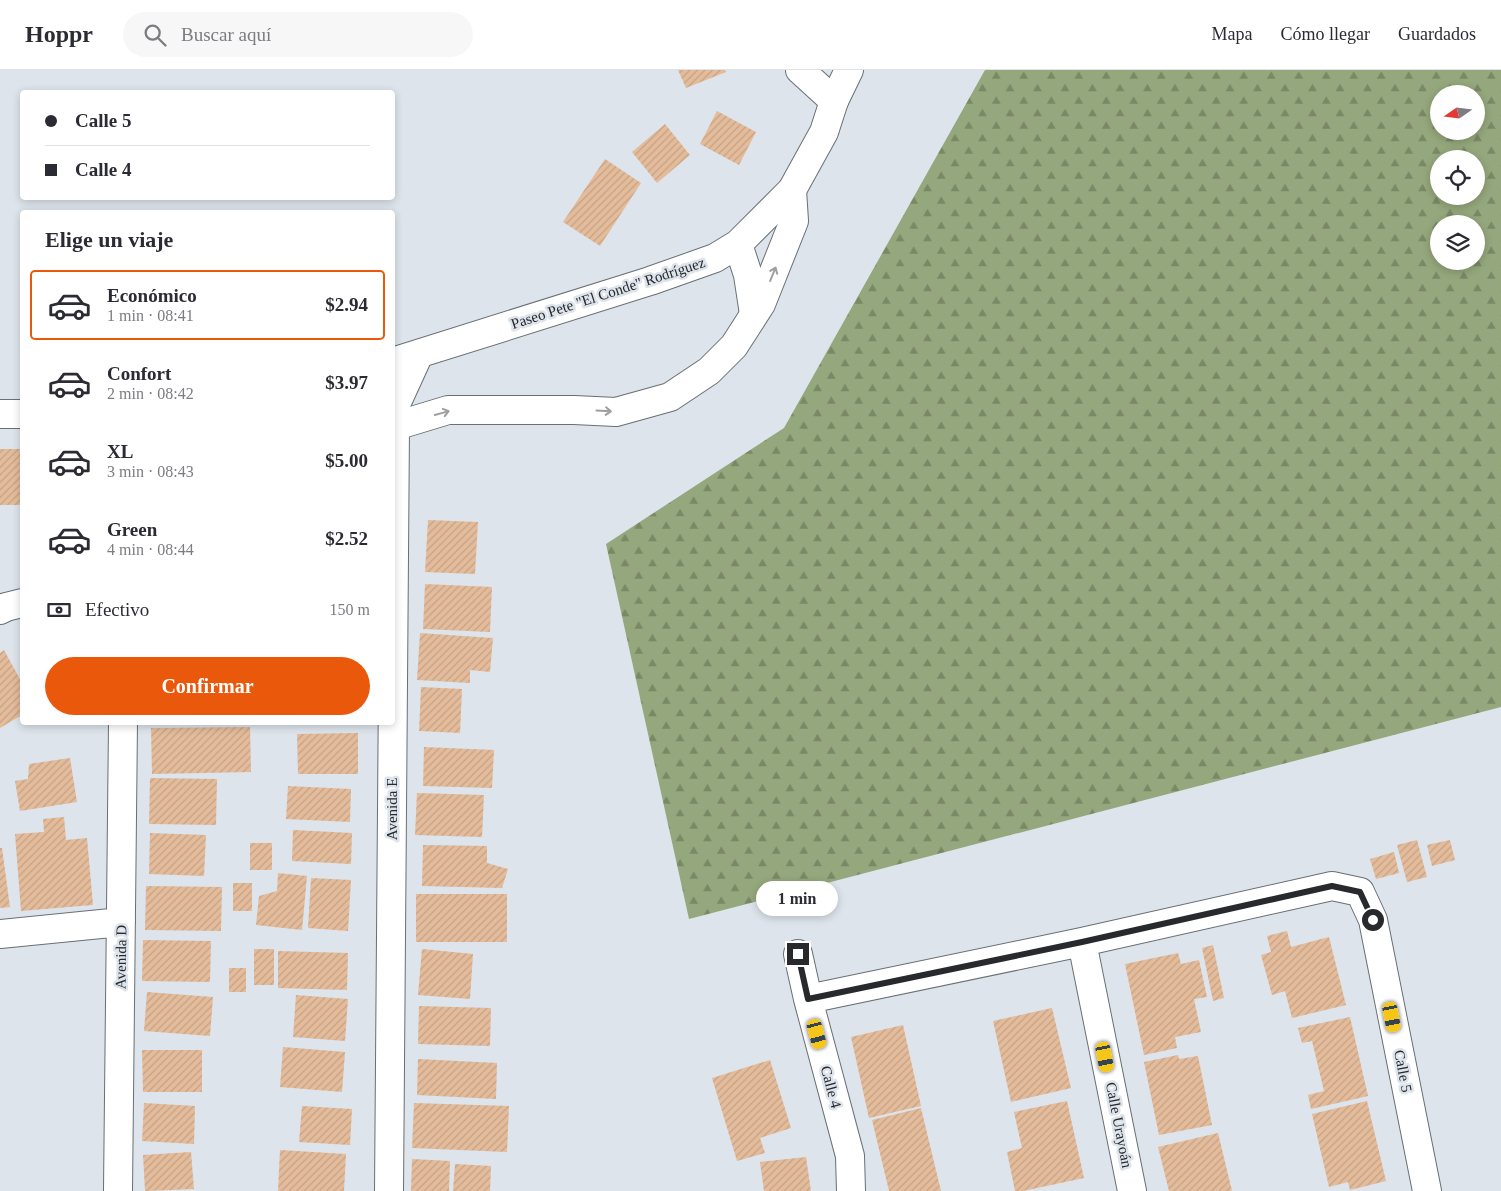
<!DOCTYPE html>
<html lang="es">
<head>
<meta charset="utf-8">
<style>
	:root { --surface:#fff; --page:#f7f7f7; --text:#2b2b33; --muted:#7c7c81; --line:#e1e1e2; --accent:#ea580c }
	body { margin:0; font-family:Georgia,serif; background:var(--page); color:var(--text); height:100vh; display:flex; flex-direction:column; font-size:19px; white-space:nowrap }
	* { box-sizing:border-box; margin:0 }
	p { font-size:16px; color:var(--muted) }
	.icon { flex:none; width:28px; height:28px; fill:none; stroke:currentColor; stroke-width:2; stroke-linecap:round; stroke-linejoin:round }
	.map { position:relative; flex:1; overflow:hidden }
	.details { position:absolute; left:20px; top:140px; width:375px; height:515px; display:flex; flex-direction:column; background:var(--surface); border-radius:5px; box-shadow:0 2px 8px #0003 }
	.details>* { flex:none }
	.top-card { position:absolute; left:20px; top:20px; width:375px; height:110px; border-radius:5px; box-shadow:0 2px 8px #0003; display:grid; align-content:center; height:110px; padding:0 25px; background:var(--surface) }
	.needle { width:32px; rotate:256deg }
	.tools { position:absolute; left:1430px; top:15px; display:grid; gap:10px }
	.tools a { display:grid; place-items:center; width:55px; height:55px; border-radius:50%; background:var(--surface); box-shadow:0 2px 8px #0003; font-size:25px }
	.end { position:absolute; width:22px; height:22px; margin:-11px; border:6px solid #27292c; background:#fff; box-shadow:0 0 0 2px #fff }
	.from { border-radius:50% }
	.bubble { position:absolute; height:35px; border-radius:18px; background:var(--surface); box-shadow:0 2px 8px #0003; font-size:16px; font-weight:700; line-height:35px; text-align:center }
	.car { position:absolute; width:15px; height:30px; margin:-15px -8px; border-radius:6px; box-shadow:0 0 4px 1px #0007; background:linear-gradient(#f5c518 24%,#345 0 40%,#f5c518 0 76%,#345 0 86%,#f5c518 0) }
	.top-card b { display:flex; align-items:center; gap:18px; height:48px; font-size:19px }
	.top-card b+b { border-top:1px solid var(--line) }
	.top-card i { width:12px; height:12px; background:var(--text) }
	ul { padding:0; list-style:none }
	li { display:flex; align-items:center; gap:15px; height:70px; margin:0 10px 8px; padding:0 15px; border:2px solid transparent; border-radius:5px }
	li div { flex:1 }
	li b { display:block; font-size:19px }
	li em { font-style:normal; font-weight:700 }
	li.current { border-color:var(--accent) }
	li>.icon { width:45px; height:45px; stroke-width:1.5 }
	h2 { padding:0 25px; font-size:22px; line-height:60px }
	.pay { display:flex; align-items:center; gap:12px; height:55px; padding:0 25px; font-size:19px }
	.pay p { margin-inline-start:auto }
	.primary-button { display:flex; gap:10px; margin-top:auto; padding:10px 25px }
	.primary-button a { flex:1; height:58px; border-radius:30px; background:var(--accent); color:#fff; font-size:20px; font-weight:700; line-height:58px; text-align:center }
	header { display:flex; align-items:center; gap:30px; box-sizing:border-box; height:70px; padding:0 25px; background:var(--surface); border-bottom:1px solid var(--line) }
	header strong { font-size:24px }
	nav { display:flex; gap:28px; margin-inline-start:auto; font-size:18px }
	.search { width:350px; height:45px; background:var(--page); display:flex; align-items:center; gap:12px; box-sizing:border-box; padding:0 18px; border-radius:28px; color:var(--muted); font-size:19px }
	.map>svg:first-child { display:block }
	.forest { fill:url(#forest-firs); fill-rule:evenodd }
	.building { fill:url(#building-hatch) }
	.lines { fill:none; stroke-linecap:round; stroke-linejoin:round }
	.street-casing { stroke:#686f75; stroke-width:30 }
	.secondary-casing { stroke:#686f75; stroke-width:30 }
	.street { stroke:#fff; stroke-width:28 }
	.secondary { stroke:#fff; stroke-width:28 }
	.oneway { stroke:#9e9fa0 }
	.route { stroke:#27292c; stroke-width:6 }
	.labels { text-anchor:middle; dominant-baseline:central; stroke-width:5; stroke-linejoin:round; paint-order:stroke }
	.street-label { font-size:15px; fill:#27292c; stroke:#dde4eb }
</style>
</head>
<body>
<header>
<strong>Hoppr</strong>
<div class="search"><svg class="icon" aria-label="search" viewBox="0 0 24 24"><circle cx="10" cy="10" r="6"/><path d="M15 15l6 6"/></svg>Buscar aquí</div>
<nav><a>Mapa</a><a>Cómo llegar</a><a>Guardados</a></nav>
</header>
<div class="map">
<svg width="1501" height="1121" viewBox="0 0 1501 1121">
	<defs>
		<pattern id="forest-firs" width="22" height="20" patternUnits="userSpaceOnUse" patternTransform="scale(1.25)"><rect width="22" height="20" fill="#95a77c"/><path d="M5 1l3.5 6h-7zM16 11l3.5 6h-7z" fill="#7a8866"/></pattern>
		<pattern id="building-hatch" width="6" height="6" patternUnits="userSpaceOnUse" patternTransform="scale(1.25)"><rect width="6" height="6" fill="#e4bc9b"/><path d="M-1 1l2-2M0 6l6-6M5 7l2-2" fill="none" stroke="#c4a286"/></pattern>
	</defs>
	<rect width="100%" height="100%" fill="#dde4eb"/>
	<!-- forest -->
	<path class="forest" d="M985,0H1501V637L689,849L606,474L784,358ZM1439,24H1476V61H1439ZM1439,89H1476V126H1439ZM1439,154H1476V191H1439Z"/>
	<!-- building -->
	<path class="building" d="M678,0H725L726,2L686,18Z
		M717,41L756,62L739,95L700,74Z
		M665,54L690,85L657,113L632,82Z
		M605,89L641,113L600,176L563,152Z
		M0,379H22V435H0Z
		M428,450L478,452L475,504L425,502Z
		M425,514L492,517L490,562L423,559Z
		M420,563L493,568L490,602L470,600V613L417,610Z
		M4,580L22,613V645L0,658V583Z
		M421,617L462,619L460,663L419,661Z
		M250,657L251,702L152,704L151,658Z
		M358,663V704H298L297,664Z
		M424,677L494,680L492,718L423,716Z
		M70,688L77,732L20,741L15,711L28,709L29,694Z
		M150,708L217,709L216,755L149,754Z
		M288,716L351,719L350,752L286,749Z
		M417,723L484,725L482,767L415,765Z
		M64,747L66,770L87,768L93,835L21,841L15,764L44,762L43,749Z
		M293,760L352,763L351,794L292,791Z
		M150,763L206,765L204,806L149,804Z
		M1417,770L1427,807L1407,812L1397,775Z
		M1450,770L1455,790L1432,796L1427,775Z
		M250,773H272V800H250Z
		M423,775L487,776V793L508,799L502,818L422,816Z
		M0,778H2L10,837L0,838Z
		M1394,782L1399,803L1376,809L1370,789Z
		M278,803L307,806L302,860L256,855L259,826L277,821Z
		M311,808L351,810L348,861L308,858Z
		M233,813H252V841H233Z
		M146,816L222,817L221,861L145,860Z
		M416,824H507V872H416Z
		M1287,861L1291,877L1329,867L1346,935L1292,948L1285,921L1272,925L1261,885L1271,882L1267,866Z
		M143,870L211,871L210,912L142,911Z
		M1213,875L1224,928L1213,931L1202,878Z
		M254,879H274V915H254Z
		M422,879L473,884L470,929L418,925Z
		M278,881L348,883L347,920L278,918Z
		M1178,883L1181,894L1199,890L1207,927L1194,929L1201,962L1175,967L1177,978L1144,985L1125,894Z
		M229,898H246V922H229Z
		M147,922L213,927L210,966L144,961Z
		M296,925L348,929L345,971L293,967Z
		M419,936L491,938L490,976L418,974Z
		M1052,938L1071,1018L1011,1032L993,951Z
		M1350,947L1368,1026L1311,1039L1308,1025L1324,1021L1312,971L1302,973L1298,958Z
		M903,955L921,1036L869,1048L851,967Z
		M283,977L345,982L342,1022L280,1017Z
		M142,980H202V1022H143Z
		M1178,985L1179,989L1198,986L1212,1055L1159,1065L1144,992Z
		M418,989L497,993L496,1029L417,1025Z
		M770,990L791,1058L760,1068L765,1083L737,1091L712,1008Z
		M1067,1031L1084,1108L1023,1121H1015L1007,1082L1022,1078L1014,1042Z
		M1367,1031L1386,1111L1350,1120L1348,1112L1329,1117L1312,1044Z
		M144,1033L195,1036L194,1074L142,1071Z
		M414,1033L509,1036L507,1082L412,1078Z
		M302,1036L352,1039L350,1075L299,1072Z
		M921,1038L941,1121H889L872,1050Z
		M1218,1063L1232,1121H1169L1158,1077Z
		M280,1080L346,1084L344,1121H278Z
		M191,1082L194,1119L145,1121L143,1085Z
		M806,1087L811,1121H764L760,1092Z
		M412,1089L450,1091L449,1121H411Z
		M455,1094L491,1096L490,1121H453Z"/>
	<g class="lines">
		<defs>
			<path id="street" d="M800,0L834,31
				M392,357L448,340H574L616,342L670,327L709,301L734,276L761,234L794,151L792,120
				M0,540L6,537L22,533
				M0,864L121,852
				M1082,872L1132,1121
				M798,884L808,929L850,1086L851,1121
				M808,929L1082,872L1332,816L1360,822L1373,850L1427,1121
				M118,1121L123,652
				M389,1121L395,357"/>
			<path id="secondary" d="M738,174L748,205L754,244
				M392,292L650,211L715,188L738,174L792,120L824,62L834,31L849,0
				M392,343L419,284
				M0,344H22"/>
		</defs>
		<!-- street casing -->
		<use href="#street" class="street-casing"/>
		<!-- secondary casing -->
		<use href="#secondary" class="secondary-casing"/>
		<!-- street -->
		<use href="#street" class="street"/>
		<!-- secondary -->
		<use href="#secondary" class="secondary"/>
	</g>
	<!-- one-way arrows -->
	<defs><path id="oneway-shaft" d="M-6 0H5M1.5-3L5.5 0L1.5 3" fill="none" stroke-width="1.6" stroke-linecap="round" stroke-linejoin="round" transform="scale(1.25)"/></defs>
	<g class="oneway">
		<use href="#oneway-shaft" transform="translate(773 204) rotate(-68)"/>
		<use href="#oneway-shaft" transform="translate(604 341) rotate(3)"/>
		<use href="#oneway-shaft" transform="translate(442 343) rotate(-15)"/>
	</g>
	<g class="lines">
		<!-- route -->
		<path class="route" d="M798,884L808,929L1082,872L1332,816L1360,822L1373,850"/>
	</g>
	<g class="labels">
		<!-- street labels -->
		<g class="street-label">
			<text transform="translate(608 223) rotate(-18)">Paseo Pete "El Conde" Rodríguez</text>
			<text transform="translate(392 739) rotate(-90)">Avenida E</text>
			<text transform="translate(121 887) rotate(-89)">Avenida D</text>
			<text transform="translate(1403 1001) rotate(79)">Calle 5</text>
			<text transform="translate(831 1017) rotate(75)">Calle 4</text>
			<text transform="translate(1119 1055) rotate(79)">Calle Urayoán</text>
		</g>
	</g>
</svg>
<div class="tools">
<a><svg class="needle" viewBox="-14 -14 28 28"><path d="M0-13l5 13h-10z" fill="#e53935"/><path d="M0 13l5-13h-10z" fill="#7c7c81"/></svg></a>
<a><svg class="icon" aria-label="locate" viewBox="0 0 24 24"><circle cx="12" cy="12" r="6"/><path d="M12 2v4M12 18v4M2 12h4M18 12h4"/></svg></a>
<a><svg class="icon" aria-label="layers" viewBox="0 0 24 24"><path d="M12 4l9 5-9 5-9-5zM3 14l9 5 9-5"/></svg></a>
</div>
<i class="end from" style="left:1373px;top:850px"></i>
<i class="end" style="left:798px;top:884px"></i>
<div class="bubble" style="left:756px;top:811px;width:82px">1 min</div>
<i class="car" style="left:1392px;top:947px;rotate:169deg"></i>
<i class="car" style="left:817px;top:964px;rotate:165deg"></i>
<i class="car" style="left:1105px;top:987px;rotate:169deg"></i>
<div class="top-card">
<b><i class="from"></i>Calle 5</b>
<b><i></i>Calle 4</b>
</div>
<section class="details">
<h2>Elige un viaje</h2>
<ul>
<li class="current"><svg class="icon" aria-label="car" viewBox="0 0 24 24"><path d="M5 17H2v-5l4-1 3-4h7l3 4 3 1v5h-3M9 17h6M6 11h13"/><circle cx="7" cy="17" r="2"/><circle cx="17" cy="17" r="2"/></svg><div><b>Económico</b><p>1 min · 08:41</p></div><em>$2.94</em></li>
<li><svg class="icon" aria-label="car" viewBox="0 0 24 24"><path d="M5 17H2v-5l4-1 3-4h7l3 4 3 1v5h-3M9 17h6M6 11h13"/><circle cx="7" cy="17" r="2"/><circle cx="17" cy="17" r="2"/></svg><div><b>Confort</b><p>2 min · 08:42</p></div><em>$3.97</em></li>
<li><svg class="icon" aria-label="car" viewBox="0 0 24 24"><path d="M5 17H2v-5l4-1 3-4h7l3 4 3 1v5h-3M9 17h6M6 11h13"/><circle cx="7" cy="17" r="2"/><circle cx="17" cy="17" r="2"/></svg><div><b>XL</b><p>3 min · 08:43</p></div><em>$5.00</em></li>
<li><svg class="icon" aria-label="car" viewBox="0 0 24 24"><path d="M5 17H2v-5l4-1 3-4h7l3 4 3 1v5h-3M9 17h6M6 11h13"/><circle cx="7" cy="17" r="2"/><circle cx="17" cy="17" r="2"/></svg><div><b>Green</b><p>4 min · 08:44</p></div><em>$2.52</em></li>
</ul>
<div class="pay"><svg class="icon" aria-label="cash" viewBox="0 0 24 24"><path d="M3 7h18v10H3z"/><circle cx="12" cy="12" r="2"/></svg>Efectivo<p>150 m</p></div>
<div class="primary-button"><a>Confirmar</a></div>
</section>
</div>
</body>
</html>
